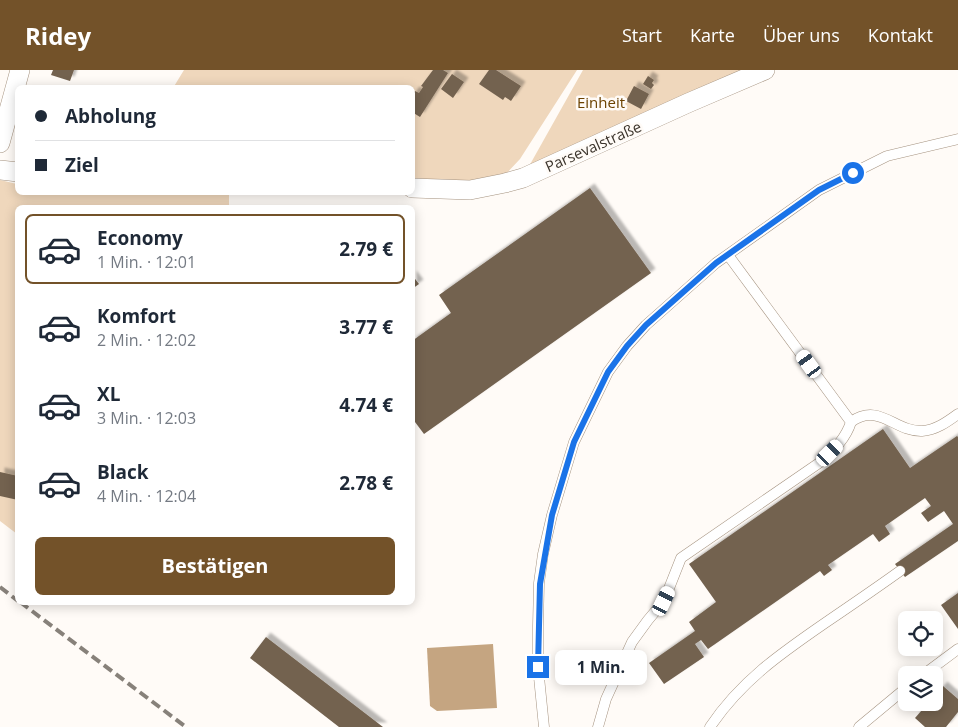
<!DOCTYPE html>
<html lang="de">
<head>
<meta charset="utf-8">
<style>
	:root { --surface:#fff; --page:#f6f6f7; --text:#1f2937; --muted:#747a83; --line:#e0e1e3; --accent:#735229 }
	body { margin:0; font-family:"Open Sans",sans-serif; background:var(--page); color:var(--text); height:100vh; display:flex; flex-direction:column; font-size:19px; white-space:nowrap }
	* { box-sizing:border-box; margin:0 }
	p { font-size:16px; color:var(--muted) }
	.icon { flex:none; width:28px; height:28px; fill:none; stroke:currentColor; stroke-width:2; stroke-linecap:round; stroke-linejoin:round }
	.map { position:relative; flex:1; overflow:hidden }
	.drawer { position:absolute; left:15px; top:135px; width:400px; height:400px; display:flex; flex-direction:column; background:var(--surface); border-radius:8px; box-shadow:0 2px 12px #0003 }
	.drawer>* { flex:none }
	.top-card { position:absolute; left:15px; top:15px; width:400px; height:110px; border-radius:8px; box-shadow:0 2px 12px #0003; display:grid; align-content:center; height:110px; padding:0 20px; background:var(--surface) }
	.tools { position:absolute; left:898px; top:541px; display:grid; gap:10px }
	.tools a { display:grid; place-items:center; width:45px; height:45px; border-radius:8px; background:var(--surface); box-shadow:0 2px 12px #0003; font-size:25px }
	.end { position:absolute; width:22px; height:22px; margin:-11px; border:6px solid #1a73e8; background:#fff; box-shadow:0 0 0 2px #fff }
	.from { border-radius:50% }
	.bubble { position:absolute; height:35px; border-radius:8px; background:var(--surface); box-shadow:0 2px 12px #0003; font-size:16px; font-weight:700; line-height:35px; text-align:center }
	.car { position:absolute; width:15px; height:30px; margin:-15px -8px; border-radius:6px; box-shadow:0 0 4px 1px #0007; background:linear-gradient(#fff 24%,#345 0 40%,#fff 0 76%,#345 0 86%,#fff 0) }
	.top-card b { display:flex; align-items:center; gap:18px; height:48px; font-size:19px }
	.top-card b+b { border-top:1px solid var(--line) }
	.top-card i { width:12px; height:12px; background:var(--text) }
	ul { padding:9px 0 0; list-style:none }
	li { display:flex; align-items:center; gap:15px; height:70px; margin:0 10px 8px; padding:0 10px; border:2px solid transparent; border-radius:8px }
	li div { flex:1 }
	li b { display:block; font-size:19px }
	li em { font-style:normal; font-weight:700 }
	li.current { border-color:var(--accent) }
	li>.icon { width:45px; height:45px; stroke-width:1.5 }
	.button { display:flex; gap:10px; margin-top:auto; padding:10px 20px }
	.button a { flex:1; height:58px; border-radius:8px; background:var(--accent); color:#fff; font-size:20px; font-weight:700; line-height:58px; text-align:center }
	header { display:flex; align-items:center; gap:30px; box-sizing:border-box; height:70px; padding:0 25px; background:var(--accent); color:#fff }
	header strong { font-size:24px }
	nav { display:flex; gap:28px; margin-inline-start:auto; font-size:18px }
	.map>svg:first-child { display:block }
	.green { fill:#efd7bc }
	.water { fill:#c5a581 }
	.building { fill:#736250; filter:url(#shadow) }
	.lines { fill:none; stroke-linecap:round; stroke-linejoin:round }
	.lane-casing { stroke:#a59380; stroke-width:11 }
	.street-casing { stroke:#a59380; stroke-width:20 }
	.lane { stroke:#fff; stroke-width:10 }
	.street { stroke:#fff; stroke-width:19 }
	.rail { stroke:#87817a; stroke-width:4; stroke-dasharray:10 5; stroke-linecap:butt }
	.route { stroke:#1a73e8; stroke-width:6 }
	.labels { text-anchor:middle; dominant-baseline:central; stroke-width:5; stroke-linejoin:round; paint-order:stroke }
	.park-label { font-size:15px; fill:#6c4200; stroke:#fffbf7 }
	.street-label { font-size:15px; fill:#3c352d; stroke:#fffbf7 }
</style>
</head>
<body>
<header>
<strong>Ridey</strong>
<nav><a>Start</a><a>Karte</a><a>Über uns</a><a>Kontakt</a></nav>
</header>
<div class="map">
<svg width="958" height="657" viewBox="0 0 958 657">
	<defs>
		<filter id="shadow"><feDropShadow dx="4.5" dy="-4.5" stdDeviation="1" flood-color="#0004"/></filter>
	</defs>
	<rect width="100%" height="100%" fill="#fffbf7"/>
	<!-- green -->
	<path class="green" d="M184,0H577L520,89L506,104L463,113L413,109L412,18H173Z
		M583,0H759L528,98Z
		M0,110L17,114L18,122H67L76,124L229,123V137L18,138L17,464L0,451Z"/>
	<!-- water -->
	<path class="water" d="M493,574L497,638L437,641L430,636L427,578Z"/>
	<!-- building -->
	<path class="building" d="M53,0H74L70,11L51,5Z
		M433,0H443L448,3L420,47L412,42V25L415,21L419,23L423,17L421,16Z
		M489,0H496L521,16L511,31L505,27L503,30L479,14Z
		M452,4L464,12L453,28L441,19Z
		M648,6L654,10L652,13L654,15L651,19L643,14Z
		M634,16L649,24L641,39L626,31Z
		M590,118L651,203L424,364L412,348V271L451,243L439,225Z
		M412,205L419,214L412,219Z
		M883,359L910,398L957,366L958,367V471L905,507L895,494L953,454L944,441L928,452L921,443L931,436L925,428L885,456L890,464L879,472L873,464L828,495L832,500L824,506L820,501L708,579L701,570L695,574L704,587L664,614L649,593L695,561L689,552L716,532L689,494Z
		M0,402L18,406V430L0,426Z
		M958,523V559L941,535Z
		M266,567L383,657H339L250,588Z
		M943,616L958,629V642L946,657H925L915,648L929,632H934V626Z"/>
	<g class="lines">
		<defs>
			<path id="lane" d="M851,352C879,332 895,362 922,361C936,360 947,352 958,344
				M923,605L958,579
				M544,657L538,597V556L539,513L543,484L552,445L574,372L608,302L627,276L646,255L716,193L819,120L887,86L958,69
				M598,657L606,629L632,572L648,550L664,531L681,488L822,391C834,380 846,368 851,352L728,185
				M710,657C741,611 780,584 825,553C850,536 875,519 900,501
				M859,657L906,618"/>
			<path id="street" d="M0,73L20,0
				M0,100L18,102
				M412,118L470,120L505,113L523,108L688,33L765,0"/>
		</defs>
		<!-- lane casing -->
		<use href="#lane" class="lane-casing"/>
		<!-- street casing -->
		<use href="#street" class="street-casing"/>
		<!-- lane -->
		<use href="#lane" class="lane"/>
		<!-- street -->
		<use href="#street" class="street"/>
		<!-- rail -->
		<path class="rail" d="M0,517L18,531
			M20,532L186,657"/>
	</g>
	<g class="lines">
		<!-- route -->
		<path class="route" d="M538,597L540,514L552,445L574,372L608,302L627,276L646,255L716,193L819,120L853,103"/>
	</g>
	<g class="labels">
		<!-- park labels -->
		<g class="park-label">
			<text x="601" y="32">Einheit</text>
		</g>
		<!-- street labels -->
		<g class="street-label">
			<text transform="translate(593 76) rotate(-24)">Parsevalstraße</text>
		</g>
	</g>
</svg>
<div class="tools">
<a><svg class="icon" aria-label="locate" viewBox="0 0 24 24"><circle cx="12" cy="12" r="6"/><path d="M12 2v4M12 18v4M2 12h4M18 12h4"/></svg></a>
<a><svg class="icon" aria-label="layers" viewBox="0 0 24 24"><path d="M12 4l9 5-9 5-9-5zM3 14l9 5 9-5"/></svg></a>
</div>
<i class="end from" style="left:853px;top:103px"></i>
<i class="end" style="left:538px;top:597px"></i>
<div class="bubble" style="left:555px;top:580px;width:92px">1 Min.</div>
<i class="car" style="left:809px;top:294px;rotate:324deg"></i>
<i class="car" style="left:830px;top:383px;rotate:45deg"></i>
<i class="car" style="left:664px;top:531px;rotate:26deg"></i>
<div class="top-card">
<b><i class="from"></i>Abholung</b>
<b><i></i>Ziel</b>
</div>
<section class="drawer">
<ul>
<li class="current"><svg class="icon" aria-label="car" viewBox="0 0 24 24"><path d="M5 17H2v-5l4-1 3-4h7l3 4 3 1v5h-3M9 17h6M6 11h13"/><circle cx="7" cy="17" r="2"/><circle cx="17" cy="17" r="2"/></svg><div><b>Economy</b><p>1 Min. · 12:01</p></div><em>2.79 €</em></li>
<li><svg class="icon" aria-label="car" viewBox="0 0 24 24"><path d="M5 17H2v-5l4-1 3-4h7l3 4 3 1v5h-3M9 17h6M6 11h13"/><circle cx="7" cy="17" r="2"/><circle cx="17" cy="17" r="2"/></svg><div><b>Komfort</b><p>2 Min. · 12:02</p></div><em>3.77 €</em></li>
<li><svg class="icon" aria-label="car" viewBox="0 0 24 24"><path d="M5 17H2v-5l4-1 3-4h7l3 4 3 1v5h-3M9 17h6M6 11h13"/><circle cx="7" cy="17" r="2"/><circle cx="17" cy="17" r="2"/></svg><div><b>XL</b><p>3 Min. · 12:03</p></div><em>4.74 €</em></li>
<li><svg class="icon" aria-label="car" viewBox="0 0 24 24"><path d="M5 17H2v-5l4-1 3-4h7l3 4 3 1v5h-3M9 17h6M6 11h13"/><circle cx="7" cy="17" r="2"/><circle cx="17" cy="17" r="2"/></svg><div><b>Black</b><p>4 Min. · 12:04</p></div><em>2.78 €</em></li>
</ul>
<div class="button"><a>Bestätigen</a></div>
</section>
</div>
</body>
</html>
